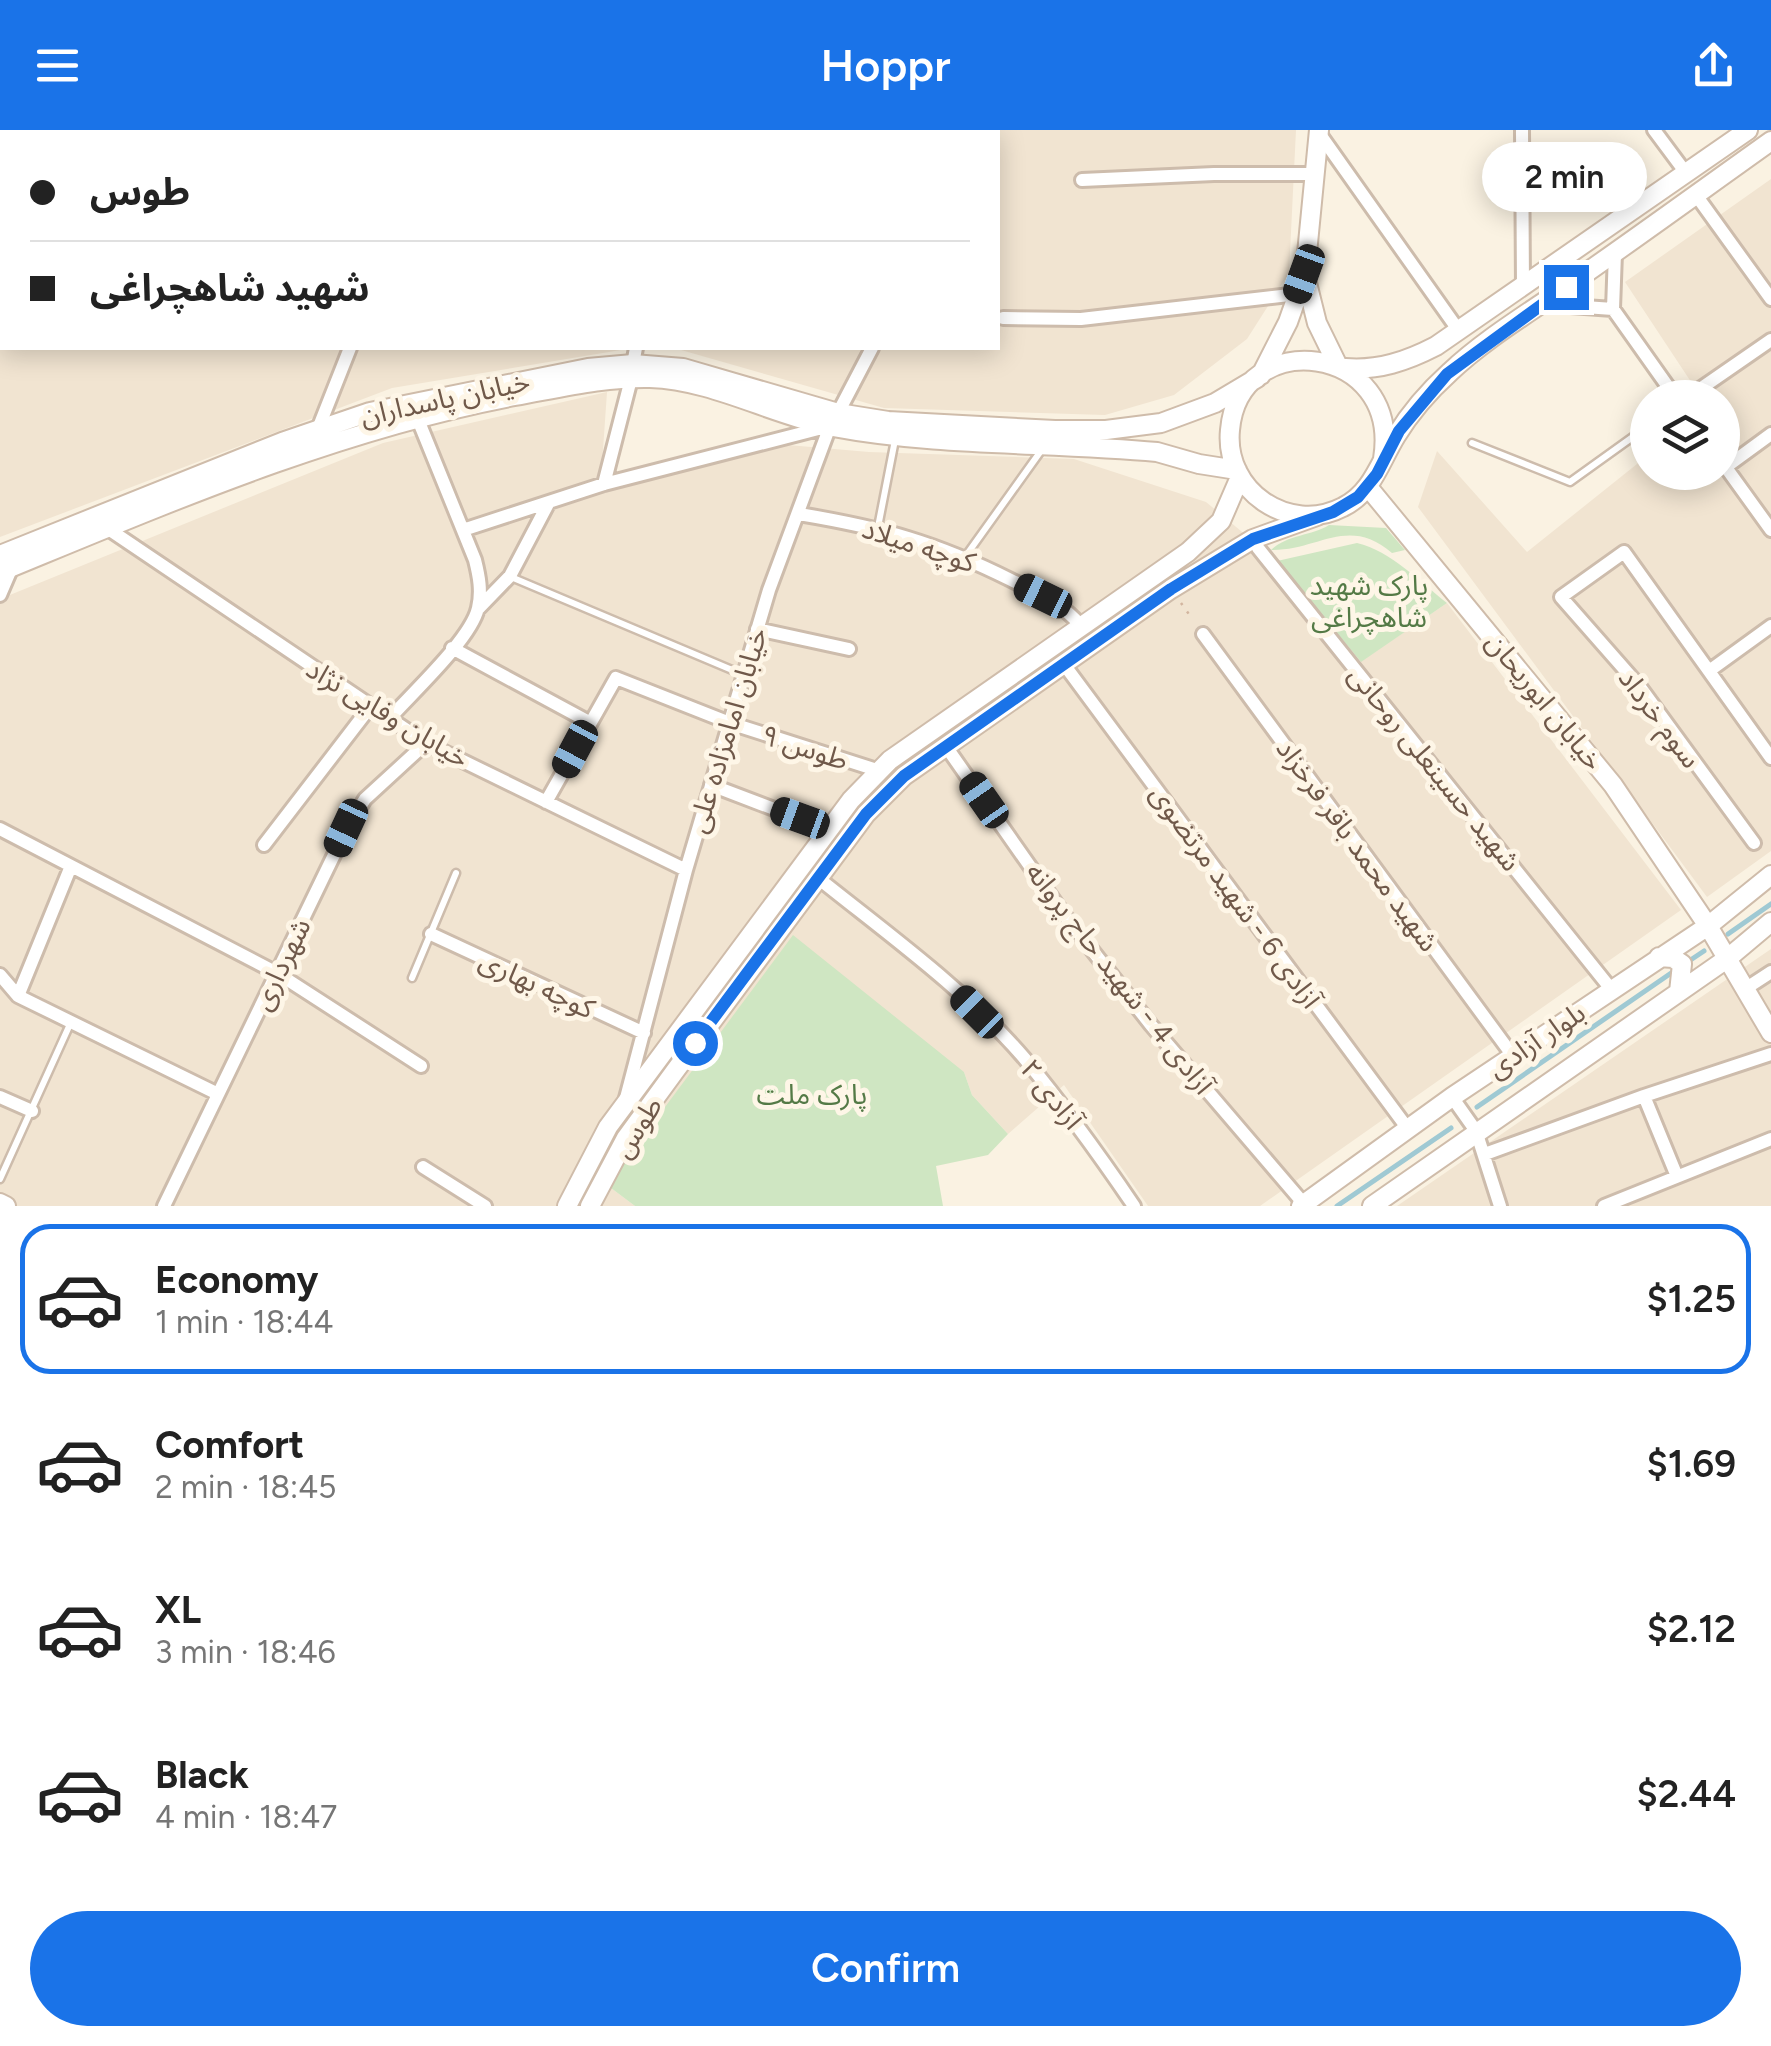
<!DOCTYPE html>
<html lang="en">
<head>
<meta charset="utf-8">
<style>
	:root { --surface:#fff; --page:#f2f2f2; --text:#222; --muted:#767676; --line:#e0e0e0; --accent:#1a73e8 }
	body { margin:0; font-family:Figtree,"Noto Sans Arabic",sans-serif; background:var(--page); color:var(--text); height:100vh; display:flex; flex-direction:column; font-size:38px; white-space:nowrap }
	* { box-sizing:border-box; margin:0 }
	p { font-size:32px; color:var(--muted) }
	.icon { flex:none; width:55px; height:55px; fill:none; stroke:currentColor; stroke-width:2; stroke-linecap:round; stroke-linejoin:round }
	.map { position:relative; height:1076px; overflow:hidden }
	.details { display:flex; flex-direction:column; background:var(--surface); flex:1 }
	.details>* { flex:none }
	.hud { position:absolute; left:0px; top:0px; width:1000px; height:220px; box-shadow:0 5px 25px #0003; display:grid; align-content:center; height:220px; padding:0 30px; background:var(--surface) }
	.buttons { position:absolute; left:1630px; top:250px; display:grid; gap:20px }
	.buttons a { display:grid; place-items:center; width:110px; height:110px; border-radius:50%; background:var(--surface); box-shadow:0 5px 25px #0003; font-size:50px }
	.end { position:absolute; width:45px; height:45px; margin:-22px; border:12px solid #1a73e8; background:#fff; box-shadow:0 0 0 5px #fff }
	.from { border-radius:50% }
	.bubble { position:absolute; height:70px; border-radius:35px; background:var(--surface); box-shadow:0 5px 25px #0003; font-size:32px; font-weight:600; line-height:70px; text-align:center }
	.car { position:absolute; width:30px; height:60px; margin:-30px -15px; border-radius:12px; box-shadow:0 0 8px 2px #0007; background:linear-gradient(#222 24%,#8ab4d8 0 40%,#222 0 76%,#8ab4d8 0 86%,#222 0) }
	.hud b { display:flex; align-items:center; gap:35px; height:95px; font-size:38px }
	.hud b+b { border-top:2px solid var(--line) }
	.hud i { width:25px; height:25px; background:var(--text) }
	ul { padding:18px 0 0; list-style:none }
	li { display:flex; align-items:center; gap:30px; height:150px; margin:0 20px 15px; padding:0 10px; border:5px solid transparent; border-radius:30px }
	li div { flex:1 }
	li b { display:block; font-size:38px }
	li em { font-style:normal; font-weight:600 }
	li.on { border-color:var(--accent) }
	li>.icon { width:90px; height:90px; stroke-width:1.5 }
	.cta { display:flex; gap:20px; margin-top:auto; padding:20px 30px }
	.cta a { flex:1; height:115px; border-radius:60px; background:var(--accent); color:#fff; font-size:40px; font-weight:600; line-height:115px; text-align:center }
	header { display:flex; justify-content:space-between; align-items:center; height:130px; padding:0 30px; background:var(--accent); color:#fff; font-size:45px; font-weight:600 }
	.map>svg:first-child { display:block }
	.residential { fill:#f1e4d1 }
	.green { fill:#cfe6c2 }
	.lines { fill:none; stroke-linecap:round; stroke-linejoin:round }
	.stream { stroke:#9fc9d3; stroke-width:5 }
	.lane-casing { stroke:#cdbcac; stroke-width:11 }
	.street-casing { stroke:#cdbcac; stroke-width:18 }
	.secondary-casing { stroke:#cfbcaa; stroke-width:22 }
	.path { stroke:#d2b59f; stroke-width:2.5; stroke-dasharray:2.5 8; stroke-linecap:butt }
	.lane { stroke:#fff; stroke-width:6 }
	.street { stroke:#fff; stroke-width:12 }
	.secondary { stroke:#fff; stroke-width:18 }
	.route { stroke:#1a73e8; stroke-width:12 }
	.labels { text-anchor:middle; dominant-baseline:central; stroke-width:10; stroke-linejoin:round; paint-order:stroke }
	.street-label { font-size:28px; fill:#70594a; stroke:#fef6e7 }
	.park-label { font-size:28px; fill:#547a46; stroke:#fef6e7 }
</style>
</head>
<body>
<header><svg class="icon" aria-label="menu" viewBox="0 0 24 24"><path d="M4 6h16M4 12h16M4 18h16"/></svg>Hoppr<svg class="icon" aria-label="share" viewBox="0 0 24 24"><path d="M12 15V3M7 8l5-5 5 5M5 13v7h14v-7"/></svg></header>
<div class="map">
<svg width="1771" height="1076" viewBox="0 0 1771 1076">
	<rect width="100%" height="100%" fill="#faf2e2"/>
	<!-- residential -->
	<path class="residential" d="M0,0H1296L1289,143L1247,209L1174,265L1105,285L884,278L674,218H998V2H2V218H633L392,258L0,407Z
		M1771,49V721L1707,767L1418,377L1437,321L1527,422L1647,326L1648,342H1722V268L1701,267L1625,152Z
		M607,262L600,363L788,315L869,322L1074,329L1206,372L1277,431L1360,532L1447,473L1681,780L1260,1076H1148L1064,955L1008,1004L972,965L964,942L607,1055L635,1076H0V469L383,313Z
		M1771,819V1076H1397Z"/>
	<!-- green -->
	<path class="green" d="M1329,395L1386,398L1405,420L1392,423C1348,385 1318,421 1271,420C1288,404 1312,406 1329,395Z
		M1357,413C1391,421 1420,452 1447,473L1361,532L1277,431Z
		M793,805L964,942L972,965L1008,1004L988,1025L936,1036L943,1076H635L607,1055Z"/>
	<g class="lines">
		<!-- stream -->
		<path class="stream" d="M1728,804L1771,774
			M1686,833L1704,821
			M1477,977L1677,839
			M1337,1076L1451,998"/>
		<defs>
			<path id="lane" d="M1472,313L1570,352L1648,296
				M878,397L895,310
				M965,427L1043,318
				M511,447L744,545
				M412,848L456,743
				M0,1049L71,892"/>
			<path id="street" d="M203,0L208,2
				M963,0L965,1
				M1522,0L1523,157
				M1654,0L1686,43
				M423,2V0
				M508,2L509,0
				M676,2V0
				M1319,3L1459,201
				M1082,50L1214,44H1314
				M1696,65L1771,169
				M1542,174L1613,179
				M1613,179L1676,268
				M1613,179L1615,123
				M1003,188L1081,189L1298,164
				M633,234L636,218
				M1687,268L1771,210
				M838,283L872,218
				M318,299L350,218
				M1722,332L1771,400
				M1726,337L1771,304
				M604,354L631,249
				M799,384C883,398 935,412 1011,450C1037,463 1062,473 1081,496
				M107,398L426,613L686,740
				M463,400L604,354L826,297
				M1258,418L1611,859
				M0,465L12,437
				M478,479L510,446L549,372
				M757,499L849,519
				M1203,504L1513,926
				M452,518L589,592
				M1063,533L1408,999
				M1709,541L1771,496
				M389,589C412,563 471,509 478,478C482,461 479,446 475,430L417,287
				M945,615L1062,782L1151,895L1304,1074
				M711,655L829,700
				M546,672L616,548L730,593L880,641
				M0,699L277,843L421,936
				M1754,713L1640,557L1561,467L1624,422L1771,628
				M264,715L370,577
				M71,736L18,866L218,964
				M818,748C889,805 966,860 1025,929C1064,976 1100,1026 1134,1076
				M431,804L644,903
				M0,845L18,866
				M1745,859L1771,842
				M1644,966L1676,1044
				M0,967L32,981
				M1452,967L1476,1001L1500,1076
				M626,968L686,740L769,460L830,296
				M1485,1024L1644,966L1771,924
				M423,1037L485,1076
				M164,1076L347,698L365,669L426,613
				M1604,1076L1771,1009"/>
			<path id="secondary" d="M1305,145L1317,193L1338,236
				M1345,238C1378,241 1407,231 1436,216L1748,0
				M1261,245L1288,192L1305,144L1319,0
				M1383,329C1402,213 1239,195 1230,300C1224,361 1289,405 1343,377C1372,363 1380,332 1396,306C1410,283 1430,260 1450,242C1486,208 1532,181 1573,152C1639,106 1705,58 1771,11
				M1368,357L1613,655L1708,796L1771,903
				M0,425L282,312L370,282L588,238L633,234L683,238L838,283L888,291L1055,300H1106L1161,293L1215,273L1257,248
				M0,442C168,373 336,300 515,266C560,258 605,247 650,248C713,250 772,285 833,297C939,317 1050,312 1157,322L1199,334L1237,340
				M1659,827L1673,828L1682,834L1679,862
				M0,1073L6,1076
				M567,1076L608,997L851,670L890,630L1188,422L1221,391L1240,347
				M590,1076L626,1008L675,941L866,684L904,646L1171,459L1253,409L1317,386
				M1301,1076L1452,967L1708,796L1771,745
				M1372,1076L1728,828L1771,792"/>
		</defs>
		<!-- lane casing -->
		<use href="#lane" class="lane-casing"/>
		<!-- street casing -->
		<use href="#street" class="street-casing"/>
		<!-- secondary casing -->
		<use href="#secondary" class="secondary-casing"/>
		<!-- path -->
		<path class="path" d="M1181,473L1193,490"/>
		<!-- lane -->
		<use href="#lane" class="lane"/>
		<!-- street -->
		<use href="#street" class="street"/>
		<!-- secondary -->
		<use href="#secondary" class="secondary"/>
	</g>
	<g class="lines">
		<!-- route -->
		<path class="route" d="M695,913L866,684L904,646L1171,459L1253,409L1333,382L1358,367L1377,344L1399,301L1447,244L1566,157"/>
	</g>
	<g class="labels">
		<!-- street labels -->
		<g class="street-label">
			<text transform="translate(445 268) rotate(-12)">خیابان پاسداران</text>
			<text transform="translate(919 415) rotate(18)">کوچه میلاد</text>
			<text transform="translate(1545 571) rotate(51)">خیابان ابوریحان</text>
			<text transform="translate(388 583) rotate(31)">خیابان وفایی نژاد</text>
			<text transform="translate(1660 588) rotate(53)">سوم خرداد</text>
			<text transform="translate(727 600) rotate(-73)">خیابان امامزاده علی</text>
			<text transform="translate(805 617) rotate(18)">طوس ۹</text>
			<text transform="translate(1435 638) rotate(51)">شهید حسینعلی روحانی</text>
			<text transform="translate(1358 715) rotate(54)">شهید محمد باقر فرخزاد</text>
			<text transform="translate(1236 766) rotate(54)">آزادی 6 - شهید مرتضوی</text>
			<text transform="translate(281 834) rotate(-64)">شهرداری</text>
			<text transform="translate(1120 848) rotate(52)">آزادی 4 - شهید حاج پروانه</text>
			<text transform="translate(537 854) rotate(25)">کوچه بهاری</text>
			<text transform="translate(1536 910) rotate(-34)">بلوار آزادی</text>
			<text transform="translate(1052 964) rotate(51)">آزادی ۲</text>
			<text transform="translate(637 997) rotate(-57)">طوس</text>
		</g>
		<!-- park labels -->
		<g class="park-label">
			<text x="1369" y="455">پارک شهید<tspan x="1369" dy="32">شاهچراغی</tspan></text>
			<text x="812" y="964">پارک ملت</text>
		</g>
	</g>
</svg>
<div class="buttons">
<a><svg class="icon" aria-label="layers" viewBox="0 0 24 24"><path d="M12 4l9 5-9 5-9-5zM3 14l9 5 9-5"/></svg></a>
</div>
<i class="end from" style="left:695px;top:913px"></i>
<i class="end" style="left:1566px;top:157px"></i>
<div class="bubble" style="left:1482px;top:12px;width:165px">2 min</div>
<i class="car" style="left:1304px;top:144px;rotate:200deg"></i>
<i class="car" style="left:1043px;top:466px;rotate:296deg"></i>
<i class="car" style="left:575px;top:619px;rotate:208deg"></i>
<i class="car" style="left:984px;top:670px;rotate:325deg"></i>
<i class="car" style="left:800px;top:688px;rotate:290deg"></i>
<i class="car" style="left:346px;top:698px;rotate:205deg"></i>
<i class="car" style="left:977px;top:882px;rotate:315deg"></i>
<div class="hud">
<b><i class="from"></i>طوس</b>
<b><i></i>شهید شاهچراغی</b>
</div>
</div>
<section class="details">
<ul>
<li class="on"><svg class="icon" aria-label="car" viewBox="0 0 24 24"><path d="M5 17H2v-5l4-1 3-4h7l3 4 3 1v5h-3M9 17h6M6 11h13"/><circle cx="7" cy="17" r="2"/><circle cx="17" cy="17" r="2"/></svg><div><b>Economy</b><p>1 min · 18:44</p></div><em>$1.25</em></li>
<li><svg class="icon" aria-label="car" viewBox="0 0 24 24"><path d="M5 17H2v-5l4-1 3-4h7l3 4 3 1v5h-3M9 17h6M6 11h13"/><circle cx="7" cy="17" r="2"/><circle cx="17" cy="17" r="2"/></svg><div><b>Comfort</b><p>2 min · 18:45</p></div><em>$1.69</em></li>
<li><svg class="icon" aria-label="car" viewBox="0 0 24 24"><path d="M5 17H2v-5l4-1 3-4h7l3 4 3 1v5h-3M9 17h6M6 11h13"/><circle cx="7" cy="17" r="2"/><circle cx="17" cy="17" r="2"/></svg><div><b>XL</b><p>3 min · 18:46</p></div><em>$2.12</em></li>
<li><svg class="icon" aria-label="car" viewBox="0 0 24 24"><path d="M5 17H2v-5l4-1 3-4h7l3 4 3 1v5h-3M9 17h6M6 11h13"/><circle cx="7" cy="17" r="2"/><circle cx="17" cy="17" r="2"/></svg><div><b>Black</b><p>4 min · 18:47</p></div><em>$2.44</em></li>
</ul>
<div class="cta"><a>Confirm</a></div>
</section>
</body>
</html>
